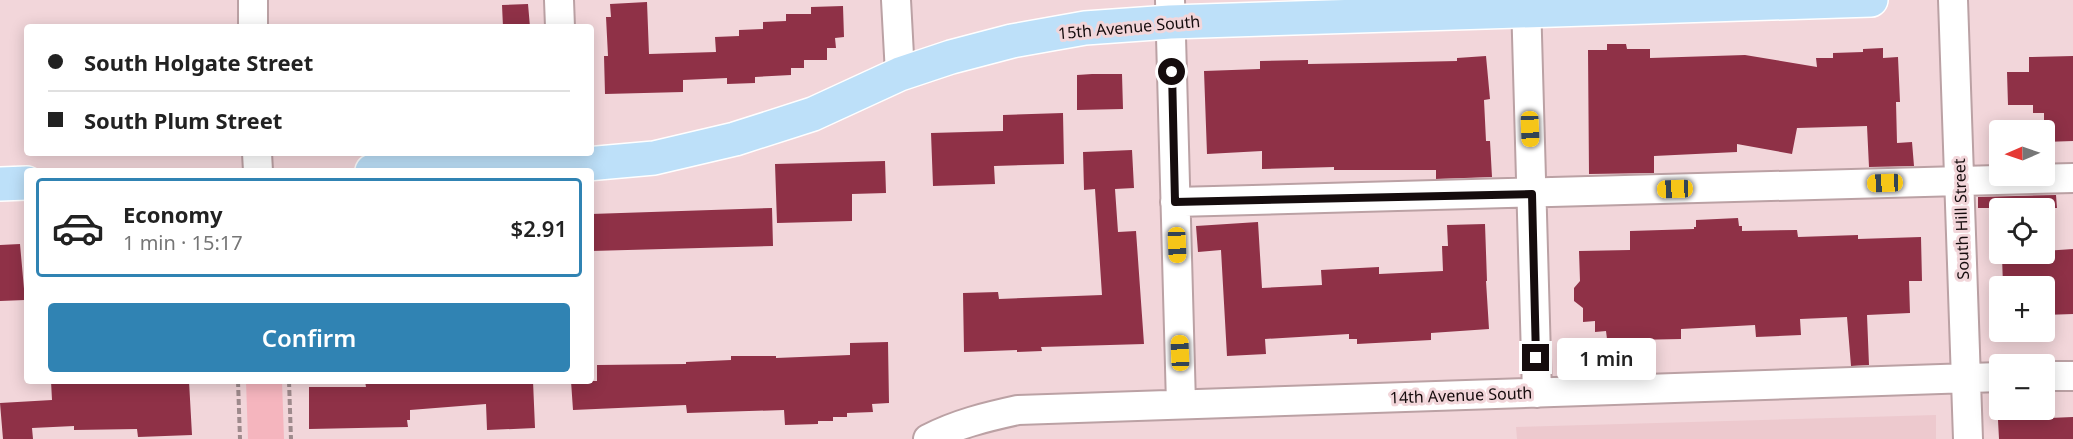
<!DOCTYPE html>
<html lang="en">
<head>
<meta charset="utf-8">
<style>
	:root { --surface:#fff; --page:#f2f2f2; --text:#222; --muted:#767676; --line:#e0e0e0; --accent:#3083b3 }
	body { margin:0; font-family:"Noto Sans",sans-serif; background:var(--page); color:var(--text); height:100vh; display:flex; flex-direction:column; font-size:22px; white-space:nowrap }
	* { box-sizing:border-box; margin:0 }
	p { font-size:20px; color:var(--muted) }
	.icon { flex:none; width:33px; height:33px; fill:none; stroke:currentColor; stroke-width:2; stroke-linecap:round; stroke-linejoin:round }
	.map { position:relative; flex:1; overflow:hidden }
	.panel { position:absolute; left:24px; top:168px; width:570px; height:216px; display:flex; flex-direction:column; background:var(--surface); border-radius:6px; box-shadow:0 3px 15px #0003 }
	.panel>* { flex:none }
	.guide { position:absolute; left:24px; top:24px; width:570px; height:132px; border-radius:6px; box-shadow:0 3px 15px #0003; display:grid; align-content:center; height:132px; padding:0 24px; background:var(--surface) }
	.needle { width:39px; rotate:268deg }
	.tools { position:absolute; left:1989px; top:120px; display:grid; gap:12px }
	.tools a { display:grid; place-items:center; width:66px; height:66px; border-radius:6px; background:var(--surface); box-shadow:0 3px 15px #0003; font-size:30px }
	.end { position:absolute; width:27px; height:27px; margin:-14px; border:8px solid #150c0d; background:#fff; box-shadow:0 0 0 3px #fff }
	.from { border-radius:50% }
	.bubble { position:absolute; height:42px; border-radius:6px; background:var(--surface); box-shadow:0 3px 15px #0003; font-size:20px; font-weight:600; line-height:42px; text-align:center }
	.car { position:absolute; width:18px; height:36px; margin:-18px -9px; border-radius:8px; box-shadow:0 0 4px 2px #0007; background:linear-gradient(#f5c518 24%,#345 0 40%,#f5c518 0 76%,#345 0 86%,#f5c518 0) }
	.guide b { display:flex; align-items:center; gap:21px; height:57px; font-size:22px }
	.guide b+b { border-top:2px solid var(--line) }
	.guide i { width:15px; height:15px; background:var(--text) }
	ul { padding:10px 0 0; list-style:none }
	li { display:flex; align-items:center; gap:18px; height:99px; margin:0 12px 9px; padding:0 12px; border:3px solid var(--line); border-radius:6px }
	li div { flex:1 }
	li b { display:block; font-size:22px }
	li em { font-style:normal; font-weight:600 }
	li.on { border-color:var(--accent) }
	li>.icon { width:54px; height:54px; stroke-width:1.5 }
	.button { display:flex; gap:12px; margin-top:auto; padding:12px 24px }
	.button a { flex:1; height:69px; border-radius:6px; background:var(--accent); color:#fff; font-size:24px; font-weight:600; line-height:69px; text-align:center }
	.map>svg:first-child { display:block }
	.built { fill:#edc9ce }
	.green { fill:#f5b5be }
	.building { fill:#8f3147 }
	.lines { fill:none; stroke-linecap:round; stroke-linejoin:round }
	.minor-casing { stroke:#bba1a4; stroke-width:32 }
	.major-casing { stroke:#fff; stroke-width:36 }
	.path { stroke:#9e8a8c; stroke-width:4; stroke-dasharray:6 3; stroke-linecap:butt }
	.minor { stroke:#fff; stroke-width:28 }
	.major { stroke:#bde0f9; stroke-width:33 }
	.route { stroke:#150c0d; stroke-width:8 }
	.labels { text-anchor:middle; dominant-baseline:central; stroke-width:6; stroke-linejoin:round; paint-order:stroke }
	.street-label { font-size:16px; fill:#150c0d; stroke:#f2d6da }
</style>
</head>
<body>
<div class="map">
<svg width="2073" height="439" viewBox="0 0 2073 439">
	<rect width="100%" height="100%" fill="#f2d6da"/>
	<!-- built -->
	<path class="built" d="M1936,415V439H1517L1516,427Z"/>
	<!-- green -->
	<path class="green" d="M246,381H282L284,439H248Z"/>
	<!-- building -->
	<path class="building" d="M647,2L649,54L716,52L715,37L739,36V30L763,29V22L786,21V14H811V7L843,6L844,37L835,38L836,48H827V60H804V68H791V75L755,77V83L727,84V78L683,80V92L605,94L604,56H608L606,17H611L610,4Z
		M528,4L530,27H503L502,5Z
		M1607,44H1626L1627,49H1650V58L1745,55L1817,67L1816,58H1833V53L1863,52V49L1883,48V58L1898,57L1900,102H1896L1897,143L1912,142L1914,166L1869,167L1867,126L1797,128L1792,154L1737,144V152L1654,156V173L1589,174L1588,50H1607Z
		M1486,56L1490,99L1484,100L1486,141H1490L1492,177L1436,179V170H1334V167L1262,169V151L1207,154L1204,71L1260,69V61L1308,60V64L1366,63L1457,61V58Z
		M2073,56V141L2044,142V113H2033V105H2008L2007,72H2029V57Z
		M1092,74H1122L1123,109L1077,110V75Z
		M1063,113L1064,164L994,166L995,184L933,186L931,133L1003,131V115Z
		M1132,150L1134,188L1115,189L1118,232L1136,231L1144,344L1041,347L1042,351L1017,352V350L964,352L963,293L998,292L999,299L1102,295L1095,189L1084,190L1083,152Z
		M885,161L886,193L852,194V221L777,223L775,164Z
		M2056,195L2057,208H1978V197Z
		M772,208L773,246L591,251V214Z
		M1738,218L1739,226H1742V231L1797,230L1798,237L1858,235V239L1921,237L1922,281H1909L1910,313L1867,315L1869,365L1851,366L1847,317L1800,319L1801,335L1756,337L1755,325L1681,329V339L1632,340L1607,339L1606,331L1595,332V321L1583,322V308L1574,301V288L1580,281L1579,251L1630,250V231L1694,229V227H1696V220Z
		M1258,222L1262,288L1322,285L1321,270L1379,267V274L1443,271L1442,246H1448L1447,225L1485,224L1487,281H1486L1489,329L1431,333V340L1357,344V339H1349V334L1265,339L1266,354L1227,356L1221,250L1198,252L1196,226Z
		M20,244L25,300L0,301V245Z
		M2073,249V314L2044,315V286H2003L2002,256L2044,255V251Z
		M888,342L889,403L872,404L873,412L847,413V417H833V421H818V424L785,425L784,410L687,413L686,405L573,410L571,381H597V365L686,364V362L731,360V356H776V358L850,355V343Z
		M51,381H189L192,435L138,437L137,429L74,430V426L32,428L33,439H3L0,403L52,400Z
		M365,381H533L535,428L487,430L486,404L410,410V420H407L408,427L309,429V387H366Z
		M2073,417V439H1999L1998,420Z"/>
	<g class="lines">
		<defs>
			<path id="minor" d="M253,0V27
				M559,0L560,27
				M896,0L900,74
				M1170,0L1181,404
				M1526,0L1537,393
				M1953,0L1968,439
				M257,153L258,171
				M1175,202L2073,178
				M2044,376H2073
				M928,439C957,424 986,417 1018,410L2000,377"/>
			<path id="major" d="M372,171L564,166L654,158L735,139L813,114L900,74L951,57L1012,41L1085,28L1170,22L1871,0
				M0,184L27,183"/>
		</defs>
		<!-- minor casing -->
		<use href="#minor" class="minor-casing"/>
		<!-- major casing -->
		<use href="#major" class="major-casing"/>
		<!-- path -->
		<path class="path" d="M238,381L240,439
			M289,381L291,439"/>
		<!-- minor -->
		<use href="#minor" class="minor"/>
		<!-- major -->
		<use href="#major" class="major"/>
	</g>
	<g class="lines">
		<!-- route -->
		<path class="route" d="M1172,72L1175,202L1532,194L1536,358"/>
	</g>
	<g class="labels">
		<!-- street labels -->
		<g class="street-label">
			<text transform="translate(1129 27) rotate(-5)">15th Avenue South</text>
			<text transform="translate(1961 219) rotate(-92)">South Hill Street</text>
			<text transform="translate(1461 395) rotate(-2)">14th Avenue South</text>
		</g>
	</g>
</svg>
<div class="tools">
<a><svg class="needle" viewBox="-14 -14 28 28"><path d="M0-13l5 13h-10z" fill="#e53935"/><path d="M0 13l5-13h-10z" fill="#767676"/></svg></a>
<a><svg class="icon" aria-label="locate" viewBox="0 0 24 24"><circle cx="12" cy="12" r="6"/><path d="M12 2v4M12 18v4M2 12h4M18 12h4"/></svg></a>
<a>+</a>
<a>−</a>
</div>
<i class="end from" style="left:1172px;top:72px"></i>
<i class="end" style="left:1536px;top:358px"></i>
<div class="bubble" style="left:1557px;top:338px;width:99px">1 min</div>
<i class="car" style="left:1530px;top:129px;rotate:178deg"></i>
<i class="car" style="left:1885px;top:183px;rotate:268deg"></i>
<i class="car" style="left:1675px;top:189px;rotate:268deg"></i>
<i class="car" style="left:1177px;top:245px;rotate:178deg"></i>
<i class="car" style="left:1180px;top:353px;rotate:358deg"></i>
<div class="guide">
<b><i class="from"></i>South Holgate Street</b>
<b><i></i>South Plum Street</b>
</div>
<section class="panel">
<ul>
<li class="on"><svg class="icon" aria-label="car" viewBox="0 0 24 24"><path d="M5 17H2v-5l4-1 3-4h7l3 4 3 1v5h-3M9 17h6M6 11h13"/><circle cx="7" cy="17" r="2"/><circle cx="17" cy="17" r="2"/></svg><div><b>Economy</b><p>1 min · 15:17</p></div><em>$2.91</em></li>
</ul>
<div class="button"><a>Confirm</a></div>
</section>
</div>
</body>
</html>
